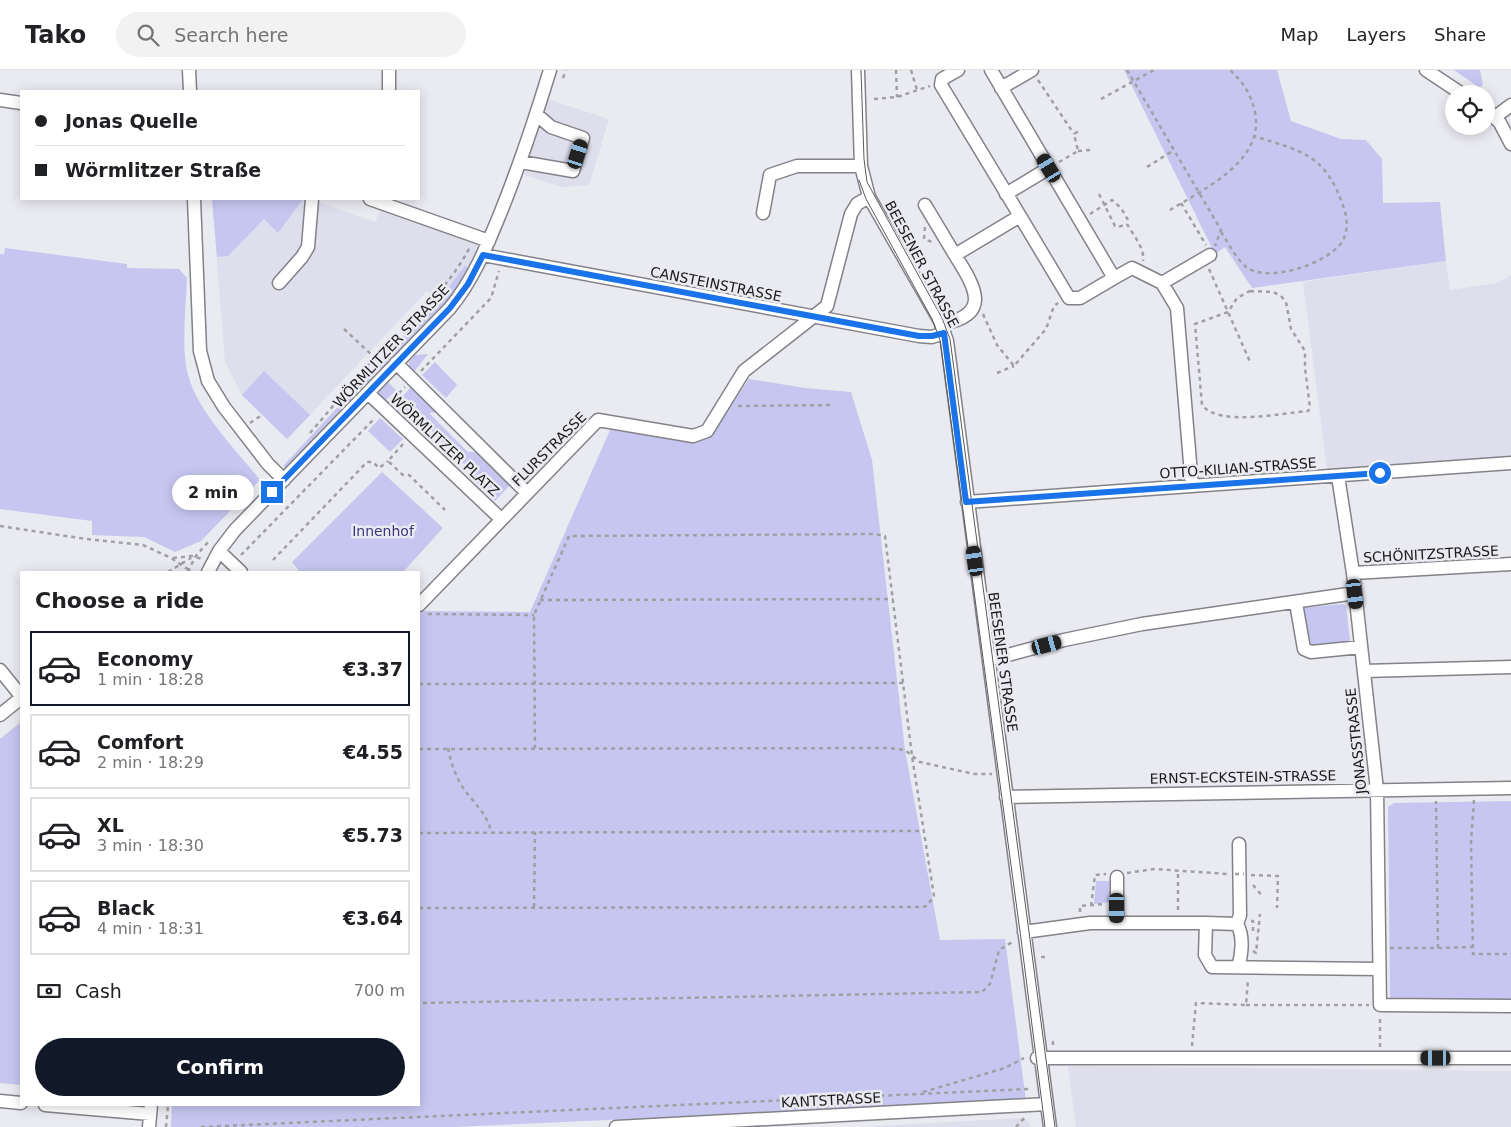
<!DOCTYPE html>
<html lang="en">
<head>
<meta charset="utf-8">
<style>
	:root { --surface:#fff; --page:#f2f2f2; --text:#202124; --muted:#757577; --line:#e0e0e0; --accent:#111827 }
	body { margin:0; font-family:"DejaVu Sans",sans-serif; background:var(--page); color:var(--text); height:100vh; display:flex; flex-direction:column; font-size:19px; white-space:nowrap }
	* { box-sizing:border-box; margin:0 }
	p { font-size:16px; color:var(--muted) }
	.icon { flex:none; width:28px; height:28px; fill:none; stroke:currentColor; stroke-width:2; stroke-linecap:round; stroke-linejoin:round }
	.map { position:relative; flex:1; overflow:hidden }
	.drawer { position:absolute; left:20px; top:501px; width:400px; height:535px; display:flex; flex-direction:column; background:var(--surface); border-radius:0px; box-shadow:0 2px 12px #0003 }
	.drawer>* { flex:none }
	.top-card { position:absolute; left:20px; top:20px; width:400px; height:110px; border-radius:0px; box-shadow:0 2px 12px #0003; display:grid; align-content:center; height:110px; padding:0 15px; background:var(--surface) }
	.controls { position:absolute; left:1445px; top:15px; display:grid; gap:10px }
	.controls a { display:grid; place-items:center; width:50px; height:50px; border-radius:50%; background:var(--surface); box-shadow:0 2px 12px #0003; font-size:25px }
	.end { position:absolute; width:22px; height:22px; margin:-11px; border:6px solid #1a73e8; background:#fff; box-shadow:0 0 0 2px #fff }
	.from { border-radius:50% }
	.bubble { position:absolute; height:35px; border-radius:18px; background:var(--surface); box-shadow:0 2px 12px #0003; font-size:16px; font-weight:800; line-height:35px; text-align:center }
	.car { position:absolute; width:15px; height:30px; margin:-15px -8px; border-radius:6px; box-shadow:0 0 4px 1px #0007; background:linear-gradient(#222 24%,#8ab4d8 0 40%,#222 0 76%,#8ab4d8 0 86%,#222 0) }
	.top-card b { display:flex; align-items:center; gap:18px; height:48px; font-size:19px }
	.top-card b+b { border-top:1px solid var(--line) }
	.top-card i { width:12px; height:12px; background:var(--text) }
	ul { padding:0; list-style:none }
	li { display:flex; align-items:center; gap:15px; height:75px; margin:0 10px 8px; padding:0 5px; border:2px solid var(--line); border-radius:0px }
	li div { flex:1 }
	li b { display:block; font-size:19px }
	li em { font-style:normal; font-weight:800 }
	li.current { border-color:var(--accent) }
	li>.icon { width:45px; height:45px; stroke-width:1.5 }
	h2 { padding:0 15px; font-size:22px; line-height:60px }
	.pay { display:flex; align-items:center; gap:12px; height:55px; padding:0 15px; font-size:19px }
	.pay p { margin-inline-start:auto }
	.action { display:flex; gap:10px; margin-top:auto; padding:10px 15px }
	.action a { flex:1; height:58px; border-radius:30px; background:var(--accent); color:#fff; font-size:20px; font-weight:800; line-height:58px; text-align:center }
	header { display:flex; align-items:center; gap:30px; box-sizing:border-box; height:70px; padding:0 25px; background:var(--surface); border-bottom:1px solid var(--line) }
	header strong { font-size:24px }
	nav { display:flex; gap:28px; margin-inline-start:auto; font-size:18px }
	.search { width:350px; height:45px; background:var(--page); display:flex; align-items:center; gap:12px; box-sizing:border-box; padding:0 18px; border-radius:28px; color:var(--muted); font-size:19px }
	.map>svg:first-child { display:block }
	.built { fill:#dedeed }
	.green { fill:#c6c6f1 }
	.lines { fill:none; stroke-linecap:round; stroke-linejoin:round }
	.minor-casing { stroke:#828288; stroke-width:15 }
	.path { stroke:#9f9fa4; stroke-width:2.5; stroke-dasharray:4 4; stroke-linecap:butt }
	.minor { stroke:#fff; stroke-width:12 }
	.tram { stroke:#59595c; stroke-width:1 }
	.path-bridge { stroke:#9f9fa4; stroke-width:2.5; stroke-dasharray:4 4; stroke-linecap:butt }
	.route { stroke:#1a73e8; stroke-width:6 }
	.labels { text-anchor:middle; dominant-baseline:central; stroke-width:5; stroke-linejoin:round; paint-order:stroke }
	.street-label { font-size:14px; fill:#1b1b1d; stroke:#eaeaf1 }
	.park-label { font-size:14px; fill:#3e357c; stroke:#eaeaf1 }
</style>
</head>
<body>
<header>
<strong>Tako</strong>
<div class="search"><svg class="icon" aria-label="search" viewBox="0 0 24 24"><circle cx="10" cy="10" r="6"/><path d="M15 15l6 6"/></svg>Search here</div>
<nav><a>Map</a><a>Layers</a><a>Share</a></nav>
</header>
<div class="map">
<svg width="1511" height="1057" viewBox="0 0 1511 1057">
	<rect width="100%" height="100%" fill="#eaeaf1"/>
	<!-- built -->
	<path class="built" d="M547,29L609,49L589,115L562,117L524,105Z
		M212,129H310L375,152L383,134L489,171L450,238L427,221L287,369L242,325L225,292Z
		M1446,191L1450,220L1497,213L1511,205V391L1328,407L1303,212Z
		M1068,996L1511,1001V1057H1076Z
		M1024,1048L1030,1053L1031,1057H862Z"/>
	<!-- green -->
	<path class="green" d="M1124,0H1277L1291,51L1341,69L1366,70L1382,89L1383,133L1440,132L1446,191L1252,218L1225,177L1215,184Z
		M1454,0H1480L1483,14L1480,18Z
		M212,129H303L278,163L264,149L228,186L217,187Z
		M5,178L127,194V198L179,199L187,208C186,236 182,267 186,296C193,338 234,377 260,410L201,471L175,482L144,467L92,465V451L0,439V184H4Z
		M465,195L468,199L448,229L381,300L376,295L444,224Z
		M428,284L413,303L409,299V292L415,285Z
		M435,292L457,315L446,328L422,305Z
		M373,299L377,303L285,398L283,396Z
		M264,301L310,345L287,369L242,325Z
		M749,309L805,318L851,322L872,390L905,680L940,870L1005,869L1026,1031L453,1057H171L172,1035H419V541L530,542L610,360L697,372L709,368Z
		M388,312L396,320L383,333L380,329L379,322Z
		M412,316L439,342L429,343L468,382H480L512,413L495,431L470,406L475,405L419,349H408L394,335Z
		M380,348L403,369L390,382L368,361Z
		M382,402L443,458L403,502H300L292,492Z
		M1343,534L1346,536L1350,570L1347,574L1310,577L1303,538Z
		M21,652V1015L0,1013V669Z
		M1511,731V932H1390L1388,737L1394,733Z
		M1096,811H1111V832L1094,834Z"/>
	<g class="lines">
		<defs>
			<path id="minor" d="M189,0L190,21
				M389,0V21
				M858,0L861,96L869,127L940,251L947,271L1050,1057
				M958,0L942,9L941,15L1020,146
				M991,0L1114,208L1132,198L1162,213L1177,238L1192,416
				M1426,0L1462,24
				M1001,18L1032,0
				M0,30L21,33
				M1486,39L1500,53L1511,74
				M1495,47L1511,35
				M521,92L573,101L583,68L551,57L536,44
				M1006,124L1049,98
				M194,129L200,281L208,311L224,337L268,394L284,410
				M370,129L489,171
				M925,135L955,185
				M763,143L770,105L797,96H861
				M483,185L919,266L932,267L944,263
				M279,213L302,187L308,177L312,129
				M1162,213L1210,185
				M941,254C993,245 975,217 955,185L1020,146L1069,228H1080L1114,208
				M396,293L526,422
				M368,323L501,449
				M1338,406L1353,503L1377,720L1380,935L1511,936
				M967,432L1511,393
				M219,481L241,502
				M208,502L219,481L235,460L450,238C473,210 486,178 500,144C519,97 535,49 550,0
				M1353,503L1511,494
				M1296,533L1304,579L1311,582L1361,577
				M419,535L598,350L693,366L707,361L744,301L827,236L851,144L857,134L869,127
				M989,590L1064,570L1142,554L1355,523
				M0,600L21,626
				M1364,601L1511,597
				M0,645L21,628
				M1006,727L1511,718
				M1117,807V853
				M1237,854L1240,845L1239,774
				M1024,862L1090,853H1206
				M1238,897C1242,884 1244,866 1237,854L1206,853L1205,885L1212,897L1379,899
				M1037,988H1511
				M0,1031L21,1033
				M45,1035L150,1044
				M149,1057L151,1035
				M616,1057L1047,1034"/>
		</defs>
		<!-- minor casing -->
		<use href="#minor" class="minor-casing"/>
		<!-- path -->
		<path class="path" d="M896,0L897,27
			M911,0L917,20
			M1127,0L1221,160L1215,176
			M563,8L566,0
			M1038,10L1074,64
			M874,29L897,27L930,16
			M1101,29L1154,0
			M1078,81L1090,80
			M1059,92L1078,81L1074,64L1080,60
			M1147,97L1174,80
			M1099,124L1115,156L1119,157L1126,154
			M1181,133L1206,175
			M1170,140C1204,119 1265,91 1255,42C1251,24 1243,12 1230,0
			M1090,144L1112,130L1121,138L1128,150L1127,154C1133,165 1145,178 1143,191
			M925,157L924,169L935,173
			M1221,162C1228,173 1236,188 1245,196C1266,215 1331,193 1343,170C1349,159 1347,145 1342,133C1324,83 1300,81 1254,66
			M1209,199L1251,294
			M1250,221L1273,222L1281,226L1286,232L1291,259L1305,281V298L1310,338L1308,341C1281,343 1219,357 1202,335L1195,254L1228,242L1237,228Z
			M983,244L997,275L1014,296L1046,259L1054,236L1058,233
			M344,259L375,288
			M421,301L491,228L499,201
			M997,303L1014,296
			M393,329L405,317
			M738,336L834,335
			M250,353L262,345
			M310,363C330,340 349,316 370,293C406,255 446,223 470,177
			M403,374L388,391L403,405H409L445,440
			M0,456L86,469L143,475L171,488L189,500
			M241,485L375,348
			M173,488L192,486L202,489
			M273,490L367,392H373L379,398L388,391
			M168,502L191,488
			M188,502L195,487L209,471
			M540,530L893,529
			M428,544L534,545
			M419,614L904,613
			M448,678C451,693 455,706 464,719C474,733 488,745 491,762
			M419,679L888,678L905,680L920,692L974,704H992
			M1474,730L1471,772L1473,884H1511
			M419,763L923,761
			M1127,803L1154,799L1228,804
			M1251,805L1278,806L1277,838
			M1253,815L1263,827
			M1091,836L1095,805L1106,804
			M534,837L535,762
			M419,838L922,837L927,836L934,826L912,686L885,466L874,464L569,466L534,545L535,678
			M1178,840V802
			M1080,842V836L1106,834
			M1251,851H1253V861
			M1390,878H1438L1436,731
			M1438,878L1473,877
			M1253,881L1256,883L1260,844
			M1041,887H1046
			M423,933L982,922L990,914L999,880L1014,871
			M1246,935H1369
			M1053,975V972L1058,971
			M1192,976L1196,933L1246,935L1248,909
			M1380,977V947
			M923,1022L1005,998L1024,988
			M166,1057L168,1035
			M201,1057L1028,1019
			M1016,1057L1025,1047"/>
		<!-- minor -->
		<use href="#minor" class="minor"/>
		<!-- tram -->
		<path class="tram" d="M861,0L864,89L867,112L942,248L950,269L1055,1057
			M859,110L866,129L932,249L940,270L1021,869L1045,1057"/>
		<!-- path-bridge -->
		<path class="path-bridge" d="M1235,804H1244"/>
	</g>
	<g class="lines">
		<!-- route -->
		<path class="route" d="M272,422L450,238L468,214L483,185L919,266H932L944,263L966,432L1380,403"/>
	</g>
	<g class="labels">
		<!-- street labels -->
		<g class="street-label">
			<text transform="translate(922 194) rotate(62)">BEESENER STRASSE</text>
			<text transform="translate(716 214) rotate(11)">CANSTEINSTRASSE</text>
			<text transform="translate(391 276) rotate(-47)">WÖRMLITZER STRASSE</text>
			<text transform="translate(445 375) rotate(43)">WÖRMLITZER PLATZ</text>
			<text transform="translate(549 379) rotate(-45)">FLURSTRASSE</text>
			<text transform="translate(1238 398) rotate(-4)">OTTO-KILIAN-STRASSE</text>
			<text transform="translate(1431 484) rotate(-3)">SCHÖNITZSTRASSE</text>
			<text transform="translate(1003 592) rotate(82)">BEESENER STRASSE</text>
			<text transform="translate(1356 671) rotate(-96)">JONASSTRASSE</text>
			<text transform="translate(1243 707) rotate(-1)">ERNST-ECKSTEIN-STRASSE</text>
			<text transform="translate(831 1030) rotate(-3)">KANTSTRASSE</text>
		</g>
		<!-- park labels -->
		<g class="park-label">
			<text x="383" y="461">Innenhof</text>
		</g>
	</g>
</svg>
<div class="controls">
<a><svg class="icon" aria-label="locate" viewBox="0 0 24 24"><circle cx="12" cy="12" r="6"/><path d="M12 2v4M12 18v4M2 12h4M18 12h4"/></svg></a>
</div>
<i class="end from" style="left:1380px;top:403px"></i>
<i class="end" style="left:272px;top:422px"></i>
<div class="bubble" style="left:172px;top:405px;width:82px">2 min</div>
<i class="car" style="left:578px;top:84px;rotate:18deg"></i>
<i class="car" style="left:1049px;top:98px;rotate:329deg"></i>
<i class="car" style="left:975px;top:491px;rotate:352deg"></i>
<i class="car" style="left:1355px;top:524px;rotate:173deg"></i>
<i class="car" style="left:1047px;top:575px;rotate:75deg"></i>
<i class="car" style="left:1117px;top:838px;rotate:180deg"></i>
<i class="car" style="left:1436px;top:988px;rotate:270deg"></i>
<div class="top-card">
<b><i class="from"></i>Jonas Quelle</b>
<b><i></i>Wörmlitzer Straße</b>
</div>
<section class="drawer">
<h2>Choose a ride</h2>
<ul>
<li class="current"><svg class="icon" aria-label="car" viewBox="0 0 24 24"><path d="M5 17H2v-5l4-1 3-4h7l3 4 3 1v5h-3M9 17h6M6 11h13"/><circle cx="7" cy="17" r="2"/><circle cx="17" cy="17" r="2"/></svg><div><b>Economy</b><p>1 min · 18:28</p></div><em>€3.37</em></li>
<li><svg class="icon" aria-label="car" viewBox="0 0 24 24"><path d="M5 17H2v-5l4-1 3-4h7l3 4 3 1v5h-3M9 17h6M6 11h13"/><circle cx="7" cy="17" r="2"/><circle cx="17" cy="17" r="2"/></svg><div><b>Comfort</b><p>2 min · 18:29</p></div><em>€4.55</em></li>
<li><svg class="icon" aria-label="car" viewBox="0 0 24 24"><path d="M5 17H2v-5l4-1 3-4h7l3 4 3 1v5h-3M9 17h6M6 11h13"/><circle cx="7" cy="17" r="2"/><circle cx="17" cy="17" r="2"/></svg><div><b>XL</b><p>3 min · 18:30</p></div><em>€5.73</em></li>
<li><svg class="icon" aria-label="car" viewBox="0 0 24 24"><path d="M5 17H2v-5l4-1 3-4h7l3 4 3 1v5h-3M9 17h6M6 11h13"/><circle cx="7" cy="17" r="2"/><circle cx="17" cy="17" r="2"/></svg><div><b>Black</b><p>4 min · 18:31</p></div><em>€3.64</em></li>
</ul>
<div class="pay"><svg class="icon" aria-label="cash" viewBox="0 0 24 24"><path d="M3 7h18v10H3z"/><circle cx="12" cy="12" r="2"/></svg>Cash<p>700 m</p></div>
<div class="action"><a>Confirm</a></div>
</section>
</div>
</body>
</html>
